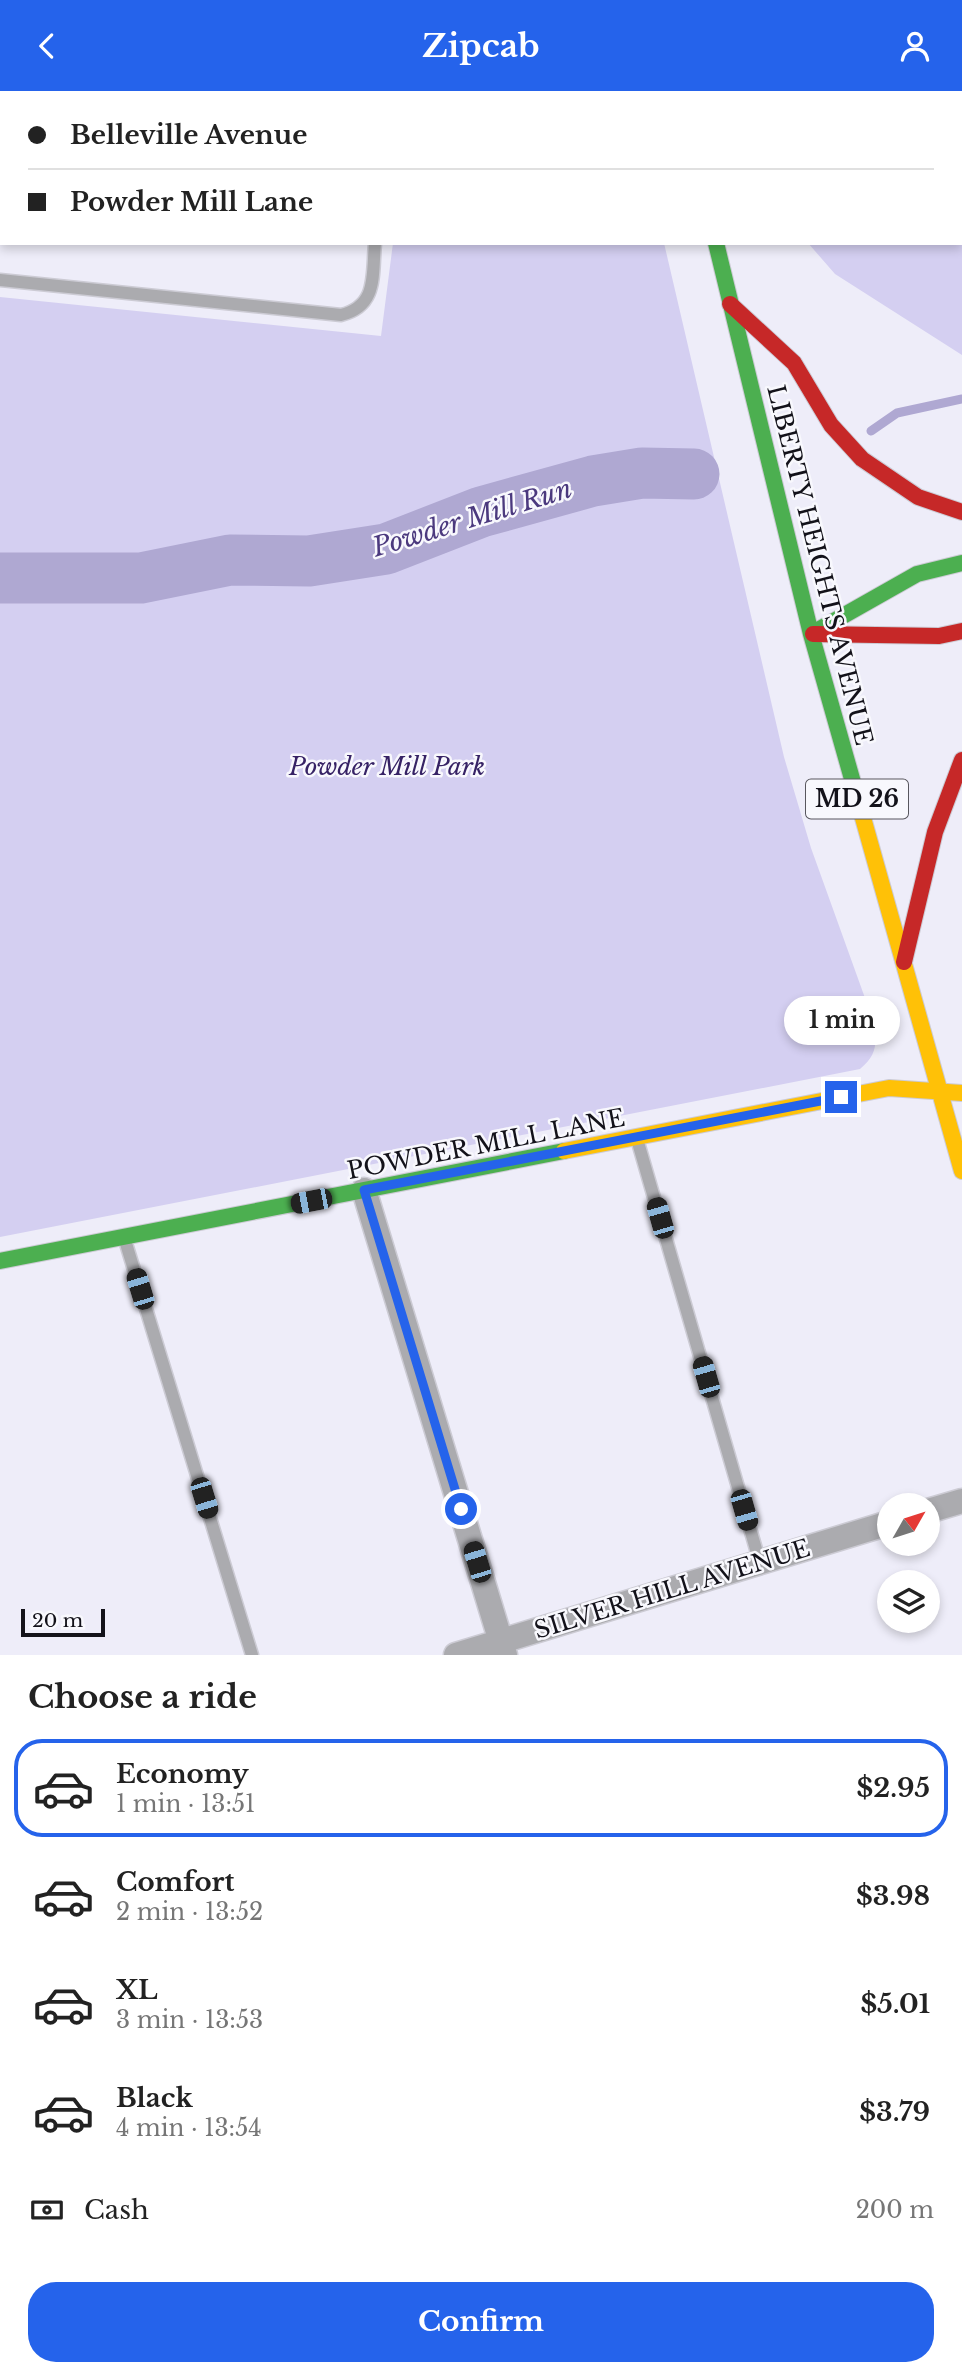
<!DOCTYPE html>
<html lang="en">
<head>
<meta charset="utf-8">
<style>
	:root { --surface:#fff; --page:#f6f6f6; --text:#222; --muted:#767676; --line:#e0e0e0; --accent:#2563eb }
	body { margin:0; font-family:"Libre Baskerville",serif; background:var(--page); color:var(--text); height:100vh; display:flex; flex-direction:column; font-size:26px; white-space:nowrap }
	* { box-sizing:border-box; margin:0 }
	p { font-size:23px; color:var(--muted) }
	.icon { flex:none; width:38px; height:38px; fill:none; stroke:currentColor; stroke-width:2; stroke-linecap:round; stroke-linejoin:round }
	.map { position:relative; height:1564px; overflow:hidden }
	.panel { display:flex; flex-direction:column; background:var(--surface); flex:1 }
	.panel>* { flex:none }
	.guide { position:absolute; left:0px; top:0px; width:962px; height:154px; box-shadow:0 4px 10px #0003; display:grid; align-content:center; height:154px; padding:0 28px; background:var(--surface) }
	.needle { width:46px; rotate:51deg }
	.controls { position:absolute; left:877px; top:1402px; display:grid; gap:14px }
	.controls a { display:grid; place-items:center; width:63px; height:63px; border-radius:50%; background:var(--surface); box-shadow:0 4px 10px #0003; font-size:35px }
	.scale { position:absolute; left:21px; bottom:18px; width:84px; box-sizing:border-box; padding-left:7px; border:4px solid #13121a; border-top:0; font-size:19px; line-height:24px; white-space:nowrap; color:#13121a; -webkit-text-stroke:5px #f8f8fd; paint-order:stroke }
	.end { position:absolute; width:32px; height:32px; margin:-16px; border:9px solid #2563eb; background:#fff; box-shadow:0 0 0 4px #fff }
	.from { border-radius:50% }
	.bubble { position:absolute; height:49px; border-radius:24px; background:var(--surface); box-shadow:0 4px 10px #0003; font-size:23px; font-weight:700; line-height:49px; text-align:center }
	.car { position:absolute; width:21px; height:42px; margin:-21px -10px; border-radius:9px; box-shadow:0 0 5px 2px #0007; background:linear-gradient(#222 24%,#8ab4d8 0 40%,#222 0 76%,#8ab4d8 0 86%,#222 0) }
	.guide b { display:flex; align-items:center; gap:24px; height:66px; font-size:26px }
	.guide b+b { border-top:2px solid var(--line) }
	.guide i { width:18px; height:18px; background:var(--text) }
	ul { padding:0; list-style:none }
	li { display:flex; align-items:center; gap:21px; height:98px; margin:0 14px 10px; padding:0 14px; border:4px solid transparent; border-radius:28px }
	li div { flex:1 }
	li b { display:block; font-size:26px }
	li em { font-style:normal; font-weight:700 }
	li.current { border-color:var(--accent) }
	li>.icon { width:63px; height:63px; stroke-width:1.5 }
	h2 { padding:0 28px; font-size:32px; line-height:84px }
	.pay { display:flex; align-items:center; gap:18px; height:77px; padding:0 28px; font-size:26px }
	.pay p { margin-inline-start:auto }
	.primary-button { display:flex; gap:14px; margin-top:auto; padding:14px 28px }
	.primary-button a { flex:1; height:80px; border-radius:28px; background:var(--accent); color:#fff; font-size:28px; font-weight:700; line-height:80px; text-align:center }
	header { display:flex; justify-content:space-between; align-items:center; height:91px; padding:0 28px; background:var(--accent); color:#fff; font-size:32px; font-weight:700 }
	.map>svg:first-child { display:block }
	.built { fill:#e4e2f6 }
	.green { fill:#d4cff1 }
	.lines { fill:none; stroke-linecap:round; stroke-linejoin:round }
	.stream { stroke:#afa8d2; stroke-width:9 }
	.river { stroke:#afa8d2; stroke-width:51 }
	.lane-casing { stroke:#cccbd4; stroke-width:15 }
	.street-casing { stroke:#cccbd4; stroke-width:27 }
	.fast-casing { stroke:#cccbd4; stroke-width:18 }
	.slow-casing { stroke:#cccbd4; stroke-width:18 }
	.jam-casing { stroke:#cccbd4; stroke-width:18 }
	.lane { stroke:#ababaf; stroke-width:12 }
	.street { stroke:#ababaf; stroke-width:24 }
	.fast { stroke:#4caf50; stroke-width:16 }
	.slow { stroke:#ffc107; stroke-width:16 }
	.jam { stroke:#c62828; stroke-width:16 }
	.route { stroke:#2563eb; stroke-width:9 }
	.labels { text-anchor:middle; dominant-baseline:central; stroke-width:5; stroke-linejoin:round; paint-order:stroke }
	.shield { fill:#f8f8fd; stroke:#58575e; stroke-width:2 }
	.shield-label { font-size:23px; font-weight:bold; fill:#13121a }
	.street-label { font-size:24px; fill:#13121a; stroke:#f8f8fd }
	.park-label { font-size:24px; font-style:italic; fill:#362265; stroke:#f8f8fd }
	.water-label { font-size:26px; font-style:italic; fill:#4b397e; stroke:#f8f8fd }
</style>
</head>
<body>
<header><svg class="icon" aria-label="back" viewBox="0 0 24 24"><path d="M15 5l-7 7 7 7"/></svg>Zipcab<svg class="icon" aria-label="person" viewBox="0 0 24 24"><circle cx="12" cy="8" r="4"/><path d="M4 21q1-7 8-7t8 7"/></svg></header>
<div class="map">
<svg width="962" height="1564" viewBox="0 0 962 1564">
	<rect width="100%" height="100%" fill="#eeedf9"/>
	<!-- built -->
	<path class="built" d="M725,0H962V88L961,2Z"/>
	<!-- green -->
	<path class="green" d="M961,88H962V264L835,183L808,152H961Z
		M393,152H664L784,666L811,757L874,932C877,953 877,964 860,978L0,1146V206L381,245Z"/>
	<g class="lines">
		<!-- stream -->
		<path class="stream" d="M871,340L897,322L962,308"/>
		<!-- river -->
		<path class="river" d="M0,487H141L230,469L309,470L386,458L481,421L593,390L642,382L694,383"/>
		<defs>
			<path id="lane" d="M540,0V2
				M770,0V2
				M812,0L813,2
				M325,2L326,0
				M0,189L341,224C378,215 372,184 375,152
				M637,1048L760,1472
				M124,1146L252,1564"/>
			<path id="street" d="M364,1099L505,1564
				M928,1420L962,1410
				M456,1564L889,1432"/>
			<path id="fast" d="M681,0V2
				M0,16H2
				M716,152L811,543L856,702
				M811,543L917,483L962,472
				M0,1170L564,1060"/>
			<path id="slow" d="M856,702L962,1080
				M564,1060L889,997L962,1002"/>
			<path id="jam" d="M730,213L794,272L831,334L862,368L918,406L962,421
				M813,543L939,545L962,540
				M904,871L935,741L962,669"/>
		</defs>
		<!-- lane casing -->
		<use href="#lane" class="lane-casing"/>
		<!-- street casing -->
		<use href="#street" class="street-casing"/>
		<!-- fast casing -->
		<use href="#fast" class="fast-casing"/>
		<!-- slow casing -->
		<use href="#slow" class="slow-casing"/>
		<!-- jam casing -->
		<use href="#jam" class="jam-casing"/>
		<!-- lane -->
		<use href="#lane" class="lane"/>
		<!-- street -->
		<use href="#street" class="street"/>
		<!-- fast -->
		<use href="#fast" class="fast"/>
		<!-- slow -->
		<use href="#slow" class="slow"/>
		<!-- jam -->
		<use href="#jam" class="jam"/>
	</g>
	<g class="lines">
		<!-- route -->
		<path class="route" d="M461,1418L364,1099L841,1006"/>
	</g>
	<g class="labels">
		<!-- shield labels -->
		<rect class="shield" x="806" y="688.5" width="102" height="39" rx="5"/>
		<g class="shield-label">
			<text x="857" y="708">MD 26</text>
		</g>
		<!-- street labels -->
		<g class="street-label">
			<text transform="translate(820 474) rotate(76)">LIBERTY HEIGHTS AVENUE</text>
			<text transform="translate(486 1053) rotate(-11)">POWDER MILL LANE</text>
			<text transform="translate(672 1498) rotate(-17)">SILVER HILL AVENUE</text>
		</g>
		<!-- park labels -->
		<g class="park-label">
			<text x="387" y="675">Powder Mill Park</text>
		</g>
		<!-- water labels -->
		<g class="water-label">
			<text transform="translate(472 427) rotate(-17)">Powder Mill Run</text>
		</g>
	</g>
</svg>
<div class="controls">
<a><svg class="needle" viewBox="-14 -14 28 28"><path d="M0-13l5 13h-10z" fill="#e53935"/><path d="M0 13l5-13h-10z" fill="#767676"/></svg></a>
<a><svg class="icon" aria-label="layers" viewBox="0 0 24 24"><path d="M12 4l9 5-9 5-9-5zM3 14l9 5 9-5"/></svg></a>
</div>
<div class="scale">20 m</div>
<i class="end from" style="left:461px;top:1418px"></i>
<i class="end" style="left:841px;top:1006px"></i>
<div class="bubble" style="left:784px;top:905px;width:116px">1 min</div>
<i class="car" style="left:311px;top:1110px;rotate:259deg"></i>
<i class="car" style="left:660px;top:1127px;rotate:344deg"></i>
<i class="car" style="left:140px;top:1198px;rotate:343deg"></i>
<i class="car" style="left:706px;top:1286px;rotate:344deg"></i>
<i class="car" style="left:204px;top:1407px;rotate:163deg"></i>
<i class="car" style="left:744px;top:1419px;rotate:164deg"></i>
<i class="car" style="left:477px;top:1471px;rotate:343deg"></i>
<div class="guide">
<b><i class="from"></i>Belleville Avenue</b>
<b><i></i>Powder Mill Lane</b>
</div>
</div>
<section class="panel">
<h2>Choose a ride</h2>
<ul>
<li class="current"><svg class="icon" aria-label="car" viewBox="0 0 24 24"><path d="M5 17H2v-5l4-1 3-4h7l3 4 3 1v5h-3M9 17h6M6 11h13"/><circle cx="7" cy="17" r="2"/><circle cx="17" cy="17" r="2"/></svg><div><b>Economy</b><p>1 min · 13:51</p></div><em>$2.95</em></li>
<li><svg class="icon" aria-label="car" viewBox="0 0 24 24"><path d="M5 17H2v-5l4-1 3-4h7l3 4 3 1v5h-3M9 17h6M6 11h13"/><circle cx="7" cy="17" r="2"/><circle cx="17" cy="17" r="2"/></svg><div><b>Comfort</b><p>2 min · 13:52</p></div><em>$3.98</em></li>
<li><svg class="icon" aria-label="car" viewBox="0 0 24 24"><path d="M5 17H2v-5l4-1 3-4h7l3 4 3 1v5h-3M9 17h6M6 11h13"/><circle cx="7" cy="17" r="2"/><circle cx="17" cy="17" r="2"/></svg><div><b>XL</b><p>3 min · 13:53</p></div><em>$5.01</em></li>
<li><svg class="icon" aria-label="car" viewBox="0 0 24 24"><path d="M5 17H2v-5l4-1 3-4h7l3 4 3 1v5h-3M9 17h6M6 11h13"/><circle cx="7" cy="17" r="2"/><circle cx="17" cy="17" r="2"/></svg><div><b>Black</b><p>4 min · 13:54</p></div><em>$3.79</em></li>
</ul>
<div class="pay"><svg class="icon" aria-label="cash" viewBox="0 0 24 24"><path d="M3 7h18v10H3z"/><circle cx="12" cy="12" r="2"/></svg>Cash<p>200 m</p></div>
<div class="primary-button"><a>Confirm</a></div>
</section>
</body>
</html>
